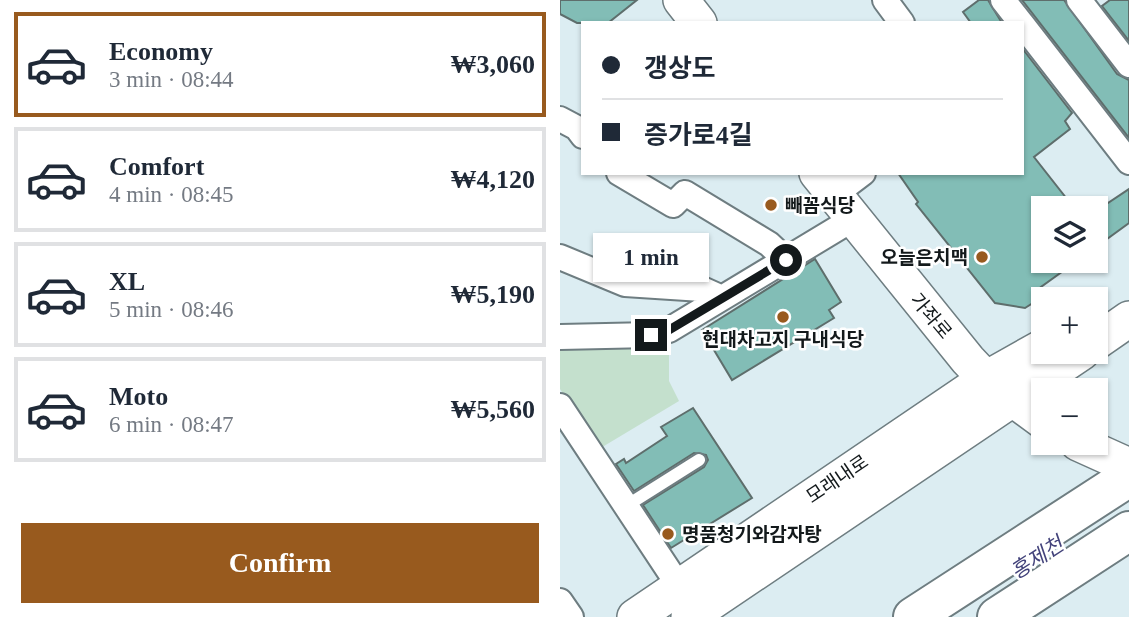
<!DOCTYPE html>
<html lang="en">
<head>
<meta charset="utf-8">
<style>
	:root { --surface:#fff; --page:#f2f2f3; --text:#1f2937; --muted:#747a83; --line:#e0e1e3; --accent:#985a1e }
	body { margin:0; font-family:"Times New Roman","Noto Sans KR",serif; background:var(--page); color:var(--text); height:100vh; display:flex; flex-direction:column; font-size:26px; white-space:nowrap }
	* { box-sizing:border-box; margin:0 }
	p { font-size:23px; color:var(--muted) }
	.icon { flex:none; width:38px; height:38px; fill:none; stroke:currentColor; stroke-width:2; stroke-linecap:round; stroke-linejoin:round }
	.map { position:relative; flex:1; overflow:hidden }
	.details { display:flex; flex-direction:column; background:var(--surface); width:560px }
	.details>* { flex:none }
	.top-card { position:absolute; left:21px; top:21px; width:443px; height:154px; border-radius:0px; box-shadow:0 2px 5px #0004; display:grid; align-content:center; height:154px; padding:0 21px; background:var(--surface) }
	.controls { position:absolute; left:471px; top:196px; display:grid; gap:14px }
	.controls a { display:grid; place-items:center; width:77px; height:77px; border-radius:0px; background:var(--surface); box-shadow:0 2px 5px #0004; font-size:35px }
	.end { position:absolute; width:32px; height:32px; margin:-16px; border:9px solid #13191b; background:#fff; box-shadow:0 0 0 4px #fff }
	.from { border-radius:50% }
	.bubble { position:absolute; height:49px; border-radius:0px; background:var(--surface); box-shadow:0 2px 5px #0004; font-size:23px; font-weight:700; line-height:49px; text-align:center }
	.top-card b { display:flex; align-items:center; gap:24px; height:66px; font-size:26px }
	.top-card b+b { border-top:2px solid var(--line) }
	.top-card i { width:18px; height:18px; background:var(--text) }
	ul { padding:12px 0 0; list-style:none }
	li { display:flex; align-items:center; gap:21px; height:105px; margin:0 14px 10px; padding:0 7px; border:4px solid var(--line); border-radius:0px }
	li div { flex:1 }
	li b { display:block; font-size:26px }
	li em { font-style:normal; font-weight:700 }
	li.current { border-color:var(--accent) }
	li>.icon { width:63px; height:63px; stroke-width:1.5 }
	.cta { display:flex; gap:14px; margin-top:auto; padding:14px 21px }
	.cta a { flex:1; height:80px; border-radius:0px; background:var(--accent); color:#fff; font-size:28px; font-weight:700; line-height:80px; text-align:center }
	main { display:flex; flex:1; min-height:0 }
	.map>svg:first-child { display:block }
	.green { fill:#c4e0cd }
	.building { fill:#82bdb6; stroke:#5e6e6c; stroke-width:2 }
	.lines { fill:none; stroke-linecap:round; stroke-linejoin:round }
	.service-casing { stroke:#6e7d81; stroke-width:16 }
	.minor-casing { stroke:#6e7d81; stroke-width:28 }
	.secondary-casing { stroke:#6e7d81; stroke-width:38 }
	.trunk-casing { stroke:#6e7d81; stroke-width:42 }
	.service { stroke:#fff; stroke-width:12 }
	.minor { stroke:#fff; stroke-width:24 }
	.secondary { stroke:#fff; stroke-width:35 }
	.trunk { stroke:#fff; stroke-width:38 }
	.route { stroke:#13191b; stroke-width:9 }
	.poi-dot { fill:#985a1e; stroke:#fff; stroke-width:2.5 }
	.labels { text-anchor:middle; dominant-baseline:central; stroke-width:5; stroke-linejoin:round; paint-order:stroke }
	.poi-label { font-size:19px; font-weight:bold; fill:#13191b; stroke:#fff; text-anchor:start }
	.street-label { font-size:19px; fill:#13191b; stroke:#fff }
	.water-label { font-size:21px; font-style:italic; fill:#43437b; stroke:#fff }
</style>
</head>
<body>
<main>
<section class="details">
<ul>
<li class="current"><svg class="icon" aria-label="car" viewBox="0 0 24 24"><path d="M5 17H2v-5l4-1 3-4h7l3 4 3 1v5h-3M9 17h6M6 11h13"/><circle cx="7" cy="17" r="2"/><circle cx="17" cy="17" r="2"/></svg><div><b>Economy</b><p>3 min · 08:44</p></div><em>₩3,060</em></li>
<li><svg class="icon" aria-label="car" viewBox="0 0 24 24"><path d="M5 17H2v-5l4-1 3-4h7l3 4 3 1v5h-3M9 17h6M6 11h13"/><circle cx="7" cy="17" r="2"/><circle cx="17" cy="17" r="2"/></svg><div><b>Comfort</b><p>4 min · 08:45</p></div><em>₩4,120</em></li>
<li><svg class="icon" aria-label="car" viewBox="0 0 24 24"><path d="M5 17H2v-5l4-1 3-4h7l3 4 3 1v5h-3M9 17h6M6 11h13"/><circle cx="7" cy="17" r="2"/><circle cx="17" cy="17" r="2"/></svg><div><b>XL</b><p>5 min · 08:46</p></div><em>₩5,190</em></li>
<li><svg class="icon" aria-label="car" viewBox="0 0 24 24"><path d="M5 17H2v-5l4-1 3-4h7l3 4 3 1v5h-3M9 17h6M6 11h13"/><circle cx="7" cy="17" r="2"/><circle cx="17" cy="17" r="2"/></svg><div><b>Moto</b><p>6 min · 08:47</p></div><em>₩5,560</em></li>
</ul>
<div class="cta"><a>Confirm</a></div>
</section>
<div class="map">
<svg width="569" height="617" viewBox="0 0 569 617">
	<rect width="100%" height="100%" fill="#dcedf2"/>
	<!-- green -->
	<path class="green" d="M109,340V381L119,401L39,449L0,389V346Z"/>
	<!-- building -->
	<path class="building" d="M0,0H77L48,23H17L0,14Z
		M419,0H428L442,23H411L403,12Z
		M462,0H504L557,74L569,80V138Z
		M550,0H569V41L542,6Z
		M462,48L512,113L505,121L510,129L474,157L514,208H483V261H517L481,287L487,294L465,308L435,303L356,204L358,202L338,173H462Z
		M569,189V223L536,247V211Z
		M255,259L281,302L269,310L274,318L172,380L142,330Z
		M133,408L192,498L111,548L83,505L144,467L148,460L146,455L134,453L74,491L56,464L64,459L66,463L107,436L101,427Z"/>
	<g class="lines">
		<defs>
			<path id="service" d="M66,506L139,460"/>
			<path id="minor" d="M325,0L342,23
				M443,0L461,23
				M519,0L569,65
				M462,24L569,162
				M0,119L17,128L23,136
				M59,173L113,205L125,193L209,244L226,260
				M274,195L303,173
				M0,257L65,284L142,289L162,298
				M0,337L91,335L109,330L293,219
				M0,406L119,586
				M0,601L11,617"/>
			<path id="secondary" d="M121,0L139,23
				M257,173L408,360L426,379L483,421
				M536,342L569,319
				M518,443L569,466
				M75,617L426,379L483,347
				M129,617L522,352"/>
			<path id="trunk" d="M353,617L569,477
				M437,617L569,531"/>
		</defs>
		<!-- service casing -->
		<use href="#service" class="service-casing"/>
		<!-- minor casing -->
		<use href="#minor" class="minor-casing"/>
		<!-- secondary casing -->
		<use href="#secondary" class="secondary-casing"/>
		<!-- trunk casing -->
		<use href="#trunk" class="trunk-casing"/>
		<!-- service -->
		<use href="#service" class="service"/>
		<!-- minor -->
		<use href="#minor" class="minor"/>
		<!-- secondary -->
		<use href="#secondary" class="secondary"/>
		<!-- trunk -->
		<use href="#trunk" class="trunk"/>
	</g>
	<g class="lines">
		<!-- route -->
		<path class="route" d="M91,335L109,330L226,260"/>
	</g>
	<!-- markers -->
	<g class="poi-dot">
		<circle cx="211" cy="205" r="7"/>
		<circle cx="422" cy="257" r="7"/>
		<circle cx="223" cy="317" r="7"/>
		<circle cx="108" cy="534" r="7"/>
	</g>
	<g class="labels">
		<!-- poi labels -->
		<g class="poi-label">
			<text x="225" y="205">빼꼼식당</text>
			<text x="408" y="257" text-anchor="end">오늘은치맥</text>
			<text x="223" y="339" text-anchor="middle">현대차고지 구내식당</text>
			<text x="122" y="534">명품청기와감자탕</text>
		</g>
		<!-- street labels -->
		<g class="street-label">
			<text transform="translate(371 316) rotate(50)">가좌로</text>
			<text transform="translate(277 479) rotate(-34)">모래내로</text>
		</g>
		<!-- water labels -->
		<g class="water-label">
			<text transform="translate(477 558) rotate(-33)">홍제천</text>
		</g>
	</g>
</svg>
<div class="controls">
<a><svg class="icon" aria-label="layers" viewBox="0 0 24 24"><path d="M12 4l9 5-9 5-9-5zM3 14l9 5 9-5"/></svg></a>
<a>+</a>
<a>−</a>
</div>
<i class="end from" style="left:226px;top:260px"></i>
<i class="end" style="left:91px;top:335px"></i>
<div class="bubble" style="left:33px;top:233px;width:116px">1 min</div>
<div class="top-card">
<b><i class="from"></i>갱상도</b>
<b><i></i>증가로4길</b>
</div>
</div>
</main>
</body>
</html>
